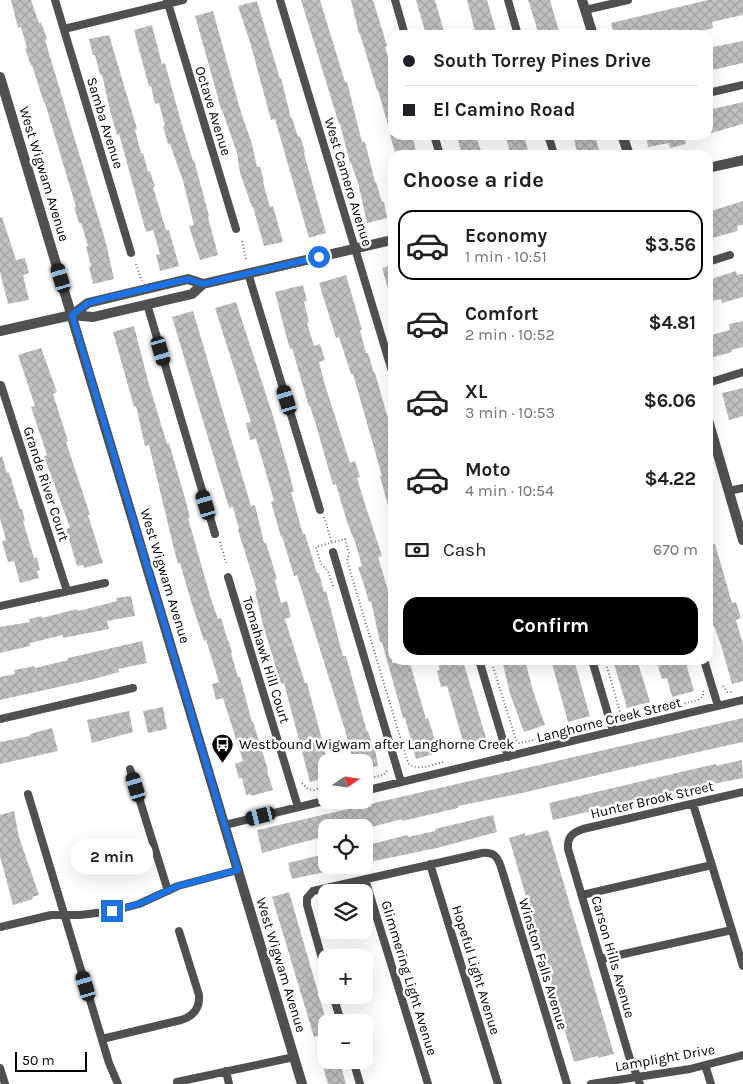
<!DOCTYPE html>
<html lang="en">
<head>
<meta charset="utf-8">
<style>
	:root { --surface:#fff; --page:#f6f6f6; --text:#202124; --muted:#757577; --line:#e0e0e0; --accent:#000 }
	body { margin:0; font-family:Karla,sans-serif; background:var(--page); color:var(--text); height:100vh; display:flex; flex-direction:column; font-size:19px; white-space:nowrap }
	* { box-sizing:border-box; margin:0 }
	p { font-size:16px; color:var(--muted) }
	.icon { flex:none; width:28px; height:28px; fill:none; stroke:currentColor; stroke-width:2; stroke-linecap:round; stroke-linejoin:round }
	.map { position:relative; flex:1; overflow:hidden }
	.panel { position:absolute; left:388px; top:150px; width:325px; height:515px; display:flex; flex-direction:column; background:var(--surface); border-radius:15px; box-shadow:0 5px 20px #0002 }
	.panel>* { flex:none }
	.top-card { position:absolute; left:388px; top:30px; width:325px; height:110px; border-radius:15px; box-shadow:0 5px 20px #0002; display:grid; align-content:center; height:110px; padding:0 15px; background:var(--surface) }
	.needle { width:32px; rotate:77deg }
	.buttons { position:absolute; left:318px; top:754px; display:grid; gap:10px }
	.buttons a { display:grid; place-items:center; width:55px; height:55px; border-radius:10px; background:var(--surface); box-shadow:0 5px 20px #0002; font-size:25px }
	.scale { position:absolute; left:15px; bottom:12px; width:72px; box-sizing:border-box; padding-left:5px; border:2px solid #000; border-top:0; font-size:14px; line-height:18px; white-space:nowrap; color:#000; -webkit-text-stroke:4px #fff; paint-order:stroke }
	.end { position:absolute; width:22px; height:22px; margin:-11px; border:6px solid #1a73e8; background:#fff; box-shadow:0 0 0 2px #fff }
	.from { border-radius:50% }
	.bubble { position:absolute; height:35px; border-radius:15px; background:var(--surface); box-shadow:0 5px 20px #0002; font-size:16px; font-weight:700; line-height:35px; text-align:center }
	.car { position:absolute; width:15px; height:30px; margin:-15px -8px; border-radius:6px; box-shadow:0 0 4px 1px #0007; background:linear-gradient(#222 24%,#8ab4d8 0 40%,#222 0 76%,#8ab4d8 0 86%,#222 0) }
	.top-card b { display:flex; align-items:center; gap:18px; height:48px; font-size:19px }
	.top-card b+b { border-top:1px solid var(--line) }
	.top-card i { width:12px; height:12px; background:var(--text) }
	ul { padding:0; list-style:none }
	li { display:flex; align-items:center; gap:15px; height:70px; margin:0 10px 8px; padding:0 5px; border:2px solid transparent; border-radius:15px }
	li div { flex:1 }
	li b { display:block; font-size:19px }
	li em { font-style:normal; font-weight:700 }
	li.current { border-color:var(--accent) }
	li>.icon { width:45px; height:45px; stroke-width:1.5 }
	h2 { padding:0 15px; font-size:22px; line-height:60px }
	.pay { display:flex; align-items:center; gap:12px; height:55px; padding:0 15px; font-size:19px }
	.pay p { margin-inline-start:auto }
	.primary-button { display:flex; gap:10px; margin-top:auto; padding:10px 15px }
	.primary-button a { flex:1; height:58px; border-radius:15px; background:var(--accent); color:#fff; font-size:20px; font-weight:700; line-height:58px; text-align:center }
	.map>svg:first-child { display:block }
	.building { fill:url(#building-cross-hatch) }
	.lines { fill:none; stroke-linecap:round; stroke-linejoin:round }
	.path { stroke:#727272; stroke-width:2; stroke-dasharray:1 2.5; stroke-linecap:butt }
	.minor { stroke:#505050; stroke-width:8 }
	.tertiary { stroke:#505050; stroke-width:10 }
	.route { stroke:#1a73e8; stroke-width:6 }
	.labels { text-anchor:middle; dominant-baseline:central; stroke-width:5; stroke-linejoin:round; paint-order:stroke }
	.street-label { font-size:14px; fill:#000; stroke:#fff }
	.poi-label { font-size:14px; fill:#000; stroke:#fff; text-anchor:start }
</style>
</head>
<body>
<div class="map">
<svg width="743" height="1084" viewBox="0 0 743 1084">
	<defs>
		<pattern id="building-cross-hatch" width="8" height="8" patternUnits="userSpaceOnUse" patternTransform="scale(1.25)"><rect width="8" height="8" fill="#c0c0c0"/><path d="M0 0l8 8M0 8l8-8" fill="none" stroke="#a3a3a3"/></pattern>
	</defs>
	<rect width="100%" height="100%" fill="#fff"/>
	<!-- building -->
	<path class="building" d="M11,0H31L39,23L41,22L47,39L45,40L106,243L114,279L93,284L89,267L91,266L86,247L88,246L81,223H79L74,207H76L45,103H44L32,65L31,66L25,48H27L21,27L18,28Z
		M301,0H320L345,82H347L362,142H365L375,182H376L382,202H384L387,218L367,223L358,183L351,163H350L340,124H339Z
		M351,0H373L387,46L385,47L391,69H392V132H390L378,90H377L360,34H359Z
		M416,0H435L445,35H426Z
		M467,0H487L497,35H476Z
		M528,0H550L560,35H539Z
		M708,0H743V15L712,22L713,28L686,35H683L682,30L656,35H614L611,23Z
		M257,1L280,79L281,78L291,118H292L298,137L300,136L305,152L304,153L326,233L309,238L275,119L271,120L250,42L238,6Z
		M213,11L240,109L252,144L257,167H260L264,181L263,182L270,207L273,206L283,242L264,246L253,207H252L240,173L237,153L229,130L222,110H221L217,94L195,16Z
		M152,25L162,64L165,63L181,122L193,161L194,160L209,216L208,217L218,255L200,260L189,226L194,225L183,181L170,144H168L163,127L165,126L159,103L155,104L151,86L149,87L134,30Z
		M109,35L137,129L135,130L141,153H143L148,172L150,171L155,187H153L166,230H169L179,266L160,271L156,255L160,254L153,230L146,232L119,134L117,135L111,114L102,75H100L95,55H93L89,39Z
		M743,41V63L708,71V48Z
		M743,102V124L708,134V110Z
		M390,135H412L417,155H398L397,151L395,152Z
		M476,135L481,151L462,155L458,140Z
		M505,135H524L529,155H511Z
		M578,135H595L600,155H578L573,136Z
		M646,135H688V138L685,139L686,144L670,148L669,143L648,147Z
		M743,201V225L737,226L738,231L708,239V212Z
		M2,217L16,260L25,258L29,273L23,275L29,300L8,304L0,272V218Z
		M392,265V295H390L382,268Z
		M736,271L737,275L743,273V297L722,303L721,299L708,302V280Z
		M346,275L362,330H360L366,353H368L374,373H375L392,433V512L390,513L380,476H382L353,374H351L339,337L336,338L319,283Z
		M303,285L307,301L304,302L309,322L307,323L314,346L320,344L325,360L319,362L325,385L350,463L355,461L360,477L357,478L364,501L382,556L378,557L392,604V663L409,660L426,719L428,718L433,734L437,753L416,759L405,718H403L382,642H380L371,601L369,602L363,582L358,567L362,566L355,542L347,522L336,484L333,485L316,425L310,406L309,407L292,348L290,349L287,339L275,292Z
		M236,302L273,416L289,472L294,492H291L303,534H305L317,573H319L324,592L326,591L343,656H346L367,732L368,731L374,750L375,749L378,766L364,769V762H348L347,755L351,754L345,730L297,575L294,576L282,536L281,537L271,502L274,501L262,459L256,439L250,440L246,423L251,422L215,308Z
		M193,311L251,506L255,505L264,543H266L277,579L275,580L281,603L287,601L291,617L285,619L305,683H307L326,755L328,762H326V778L310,782L284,683L281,684L263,625L255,591H257L238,530L239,529L233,507L229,508L172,317Z
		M743,321V347L731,350L732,352L710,358L708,349V336L730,330L729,324Z
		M134,326L148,381L167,444L169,443L186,502L190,517L188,518L211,599L218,619L221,618L228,641H229L232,653H231L238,677H240L252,722H253L268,770L267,771L273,790L251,796L250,794L246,795L242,778L239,779L235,764L243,761L223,698L216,700L212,684L219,682L206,640L204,641L191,601L180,563L178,564L174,549L149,445L145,446L136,406L134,407L113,332Z
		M41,348L57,392L53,394L68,441L66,442L90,515H88L103,563L84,568L83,565L77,566L66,529L70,528L44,456L47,455L31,407L35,406L18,355Z
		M743,388V416L729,420L722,393Z
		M2,456L7,473L9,472L20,509H22L25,521H23L34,558L37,557L40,570L37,571L39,578L20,583L14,561L8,562L2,541L6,540L0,518V457Z
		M715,544L732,603L736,602L741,618L736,620L743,644V681L732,684L721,645L714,626H713L708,601V546Z
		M131,596L135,616L107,621L109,629L63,638V635L30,643V646L0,653V627L30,622L29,619L41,616L42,618L77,609L78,611L94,607L117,601L116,598Z
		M142,641L147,663L118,669L119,672L94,679L0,700V677L15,674L14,670L35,666V668L68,660V658Z
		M437,660H460L461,664H464L486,738L464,745L447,686L441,687L437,671L440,670Z
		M502,660H525L533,691L545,725L524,732L510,694Z
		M551,660H574L590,716L568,722Z
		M613,660H637L650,702L627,708Z
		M667,660H685L694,691L672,697L667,678L662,679L657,663Z
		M163,707L167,729L148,733L143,711Z
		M129,711L133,732L92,743L87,720Z
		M743,718V742L640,765L518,794L458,806V808L402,821V819L364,829V828H326V836L262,853L257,830Z
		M52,728L58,751L0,764V742L30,736V734Z
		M742,760L743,778L687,789L553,820L549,803L698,768L716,764V766Z
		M14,811L19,837L39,895L32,897L33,899L13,905L0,856V815Z
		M493,815L497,832L437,848L364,863V846L407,835L408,837L435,831V829Z
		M548,830L614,1054L598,1058V1056L574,1062L509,838L525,833V836Z
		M321,855L325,872L292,879L288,863Z
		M289,892L326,1020V1033L314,1037L272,897Z
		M332,1060H339L346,1084H328L322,1063Z"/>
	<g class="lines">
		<!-- path -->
		<path class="path" d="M242,241L246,259
			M136,264L142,281
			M324,517L332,543
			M220,542L226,563
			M333,586L328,571L321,564L316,547L345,539L349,553L347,561L408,763C417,772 433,764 444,762
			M491,660L516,740L519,743L538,739
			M605,660L620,712L628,719
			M723,686L727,692H733
			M671,707L698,700L703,696V690
			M364,779L384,775L388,769
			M302,783L308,789L314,790L326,786"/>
		<!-- minor -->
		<path class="minor" d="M55,0L131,253
			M167,0L236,229
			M280,0L392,371
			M395,0L405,35
			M508,0L518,35
			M585,10L628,0
			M64,29L183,0
			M708,93L743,85
			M434,135L440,155
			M548,135L554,154
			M708,262L730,255
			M248,273L320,510
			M147,304L215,534
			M708,383L743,372
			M1,385L67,591
			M729,491L743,488
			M333,552L401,782
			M228,577L298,807
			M0,606L105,583
			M479,660L508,757
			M592,660L613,731
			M704,660L718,706
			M0,719L133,688
			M130,769L168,891
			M364,791L743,700
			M28,794L109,1063L118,1084
			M693,804L743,966
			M225,825L328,800
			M430,864L498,1084
			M365,879L428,1084
			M582,895L712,865
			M0,927L51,915H80L113,911L139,904L178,886L238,870
			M601,959L732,930
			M326,973L307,905V898L313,891L482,853C494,852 497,856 501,867L567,1084
			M333,995L341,1022
			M102,1039L181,1020C194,1016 200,1008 199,995L179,931
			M353,1060L360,1084
			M705,1065L711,1084
			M0,1068L5,1084
			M226,1071L229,1084
			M177,1082L294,1057
			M591,1084L690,1069L743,1055
			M640,1084L629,1056L568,849C567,837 572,833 583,829L743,792"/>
		<!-- tertiary -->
		<path class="tertiary" d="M582,0L593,35
			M0,77L302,1084
			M622,135L629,155
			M708,168L743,160
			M72,315L88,303L188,279L203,284
			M0,331L72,315L93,317L192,294L203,284L392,240
			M708,420L743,540"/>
	</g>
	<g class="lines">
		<!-- route -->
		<path class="route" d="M112,911L139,904L178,886L238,870L72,315L88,303L106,298L188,279L203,284L319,257"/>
	</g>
	<!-- icons -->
	<defs>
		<symbol id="bus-pin" viewBox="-11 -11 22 30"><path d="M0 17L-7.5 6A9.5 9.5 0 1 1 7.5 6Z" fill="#000" stroke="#fff"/><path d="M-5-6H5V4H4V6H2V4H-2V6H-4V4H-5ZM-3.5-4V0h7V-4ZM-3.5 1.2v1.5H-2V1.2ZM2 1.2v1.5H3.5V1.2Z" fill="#fff"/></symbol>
	</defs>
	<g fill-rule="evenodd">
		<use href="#bus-pin" x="210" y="732" width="25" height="34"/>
	</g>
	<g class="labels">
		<!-- street labels -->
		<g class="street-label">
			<text transform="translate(213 111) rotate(73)">Octave Avenue</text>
			<text transform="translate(105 123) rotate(73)">Samba Avenue</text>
			<text transform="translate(44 174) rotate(73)">West Wigwam Avenue</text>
			<text transform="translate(348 182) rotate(73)">West Camero Avenue</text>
			<text transform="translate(46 484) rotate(72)">Grande River Court</text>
			<text transform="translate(165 576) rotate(73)">West Wigwam Avenue</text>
			<text transform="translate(266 660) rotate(73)">Tomahawk Hill Court</text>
			<text transform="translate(609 720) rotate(-14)">Langhorne Creek Street</text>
			<text transform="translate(652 800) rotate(-13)">Hunter Brook Street</text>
			<text transform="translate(613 957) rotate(74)">Carson Hills Avenue</text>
			<text transform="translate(543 964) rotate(73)">Winston Falls Avenue</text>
			<text transform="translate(281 965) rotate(73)">West Wigwam Avenue</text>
			<text transform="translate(476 970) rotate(73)">Hopeful Light Avenue</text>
			<text transform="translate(409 978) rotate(73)">Glimmering Light Avenue</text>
			<text transform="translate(665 1058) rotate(-10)">Lamplight Drive</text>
		</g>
		<!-- poi labels -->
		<g class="poi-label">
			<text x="239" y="744">Westbound Wigwam after Langhorne Creek</text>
		</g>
	</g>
</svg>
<div class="buttons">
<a><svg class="needle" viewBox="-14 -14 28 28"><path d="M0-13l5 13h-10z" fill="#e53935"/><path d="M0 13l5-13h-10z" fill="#757577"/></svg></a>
<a><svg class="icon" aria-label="locate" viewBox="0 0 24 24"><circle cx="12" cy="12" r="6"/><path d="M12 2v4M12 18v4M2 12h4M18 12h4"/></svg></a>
<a><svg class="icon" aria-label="layers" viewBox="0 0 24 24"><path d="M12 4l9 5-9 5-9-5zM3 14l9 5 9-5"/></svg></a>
<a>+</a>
<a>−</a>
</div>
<div class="scale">50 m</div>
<i class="end from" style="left:319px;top:257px"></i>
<i class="end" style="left:112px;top:911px"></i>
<div class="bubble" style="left:71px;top:839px;width:82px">2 min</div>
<i class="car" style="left:61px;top:278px;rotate:343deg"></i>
<i class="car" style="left:161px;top:351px;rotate:164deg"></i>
<i class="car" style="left:287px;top:400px;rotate:343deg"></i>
<i class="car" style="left:206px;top:505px;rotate:343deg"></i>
<i class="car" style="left:136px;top:787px;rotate:343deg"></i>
<i class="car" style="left:261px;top:816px;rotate:256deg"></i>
<i class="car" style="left:86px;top:986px;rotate:343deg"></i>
<div class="top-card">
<b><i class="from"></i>South Torrey Pines Drive</b>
<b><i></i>El Camino Road</b>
</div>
<section class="panel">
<h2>Choose a ride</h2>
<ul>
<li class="current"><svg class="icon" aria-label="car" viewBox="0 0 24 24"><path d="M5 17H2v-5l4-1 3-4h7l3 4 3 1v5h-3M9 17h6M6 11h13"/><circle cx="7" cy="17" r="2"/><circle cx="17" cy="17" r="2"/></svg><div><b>Economy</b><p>1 min · 10:51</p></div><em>$3.56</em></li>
<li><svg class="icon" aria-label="car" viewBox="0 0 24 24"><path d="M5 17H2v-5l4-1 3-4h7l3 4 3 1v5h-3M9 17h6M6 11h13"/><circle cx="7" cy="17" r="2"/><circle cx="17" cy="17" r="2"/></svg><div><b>Comfort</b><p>2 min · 10:52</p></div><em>$4.81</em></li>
<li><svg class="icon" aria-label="car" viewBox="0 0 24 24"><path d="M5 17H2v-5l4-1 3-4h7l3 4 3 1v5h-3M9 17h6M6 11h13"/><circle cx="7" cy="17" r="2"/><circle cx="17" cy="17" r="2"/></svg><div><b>XL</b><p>3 min · 10:53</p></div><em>$6.06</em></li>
<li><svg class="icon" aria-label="car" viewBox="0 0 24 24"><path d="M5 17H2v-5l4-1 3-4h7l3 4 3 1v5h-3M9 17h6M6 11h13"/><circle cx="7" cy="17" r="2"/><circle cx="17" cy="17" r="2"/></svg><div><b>Moto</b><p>4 min · 10:54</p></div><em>$4.22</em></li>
</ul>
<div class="pay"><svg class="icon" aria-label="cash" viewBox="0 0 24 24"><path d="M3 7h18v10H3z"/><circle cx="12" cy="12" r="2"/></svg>Cash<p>670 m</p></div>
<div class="primary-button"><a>Confirm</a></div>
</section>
</div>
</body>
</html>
